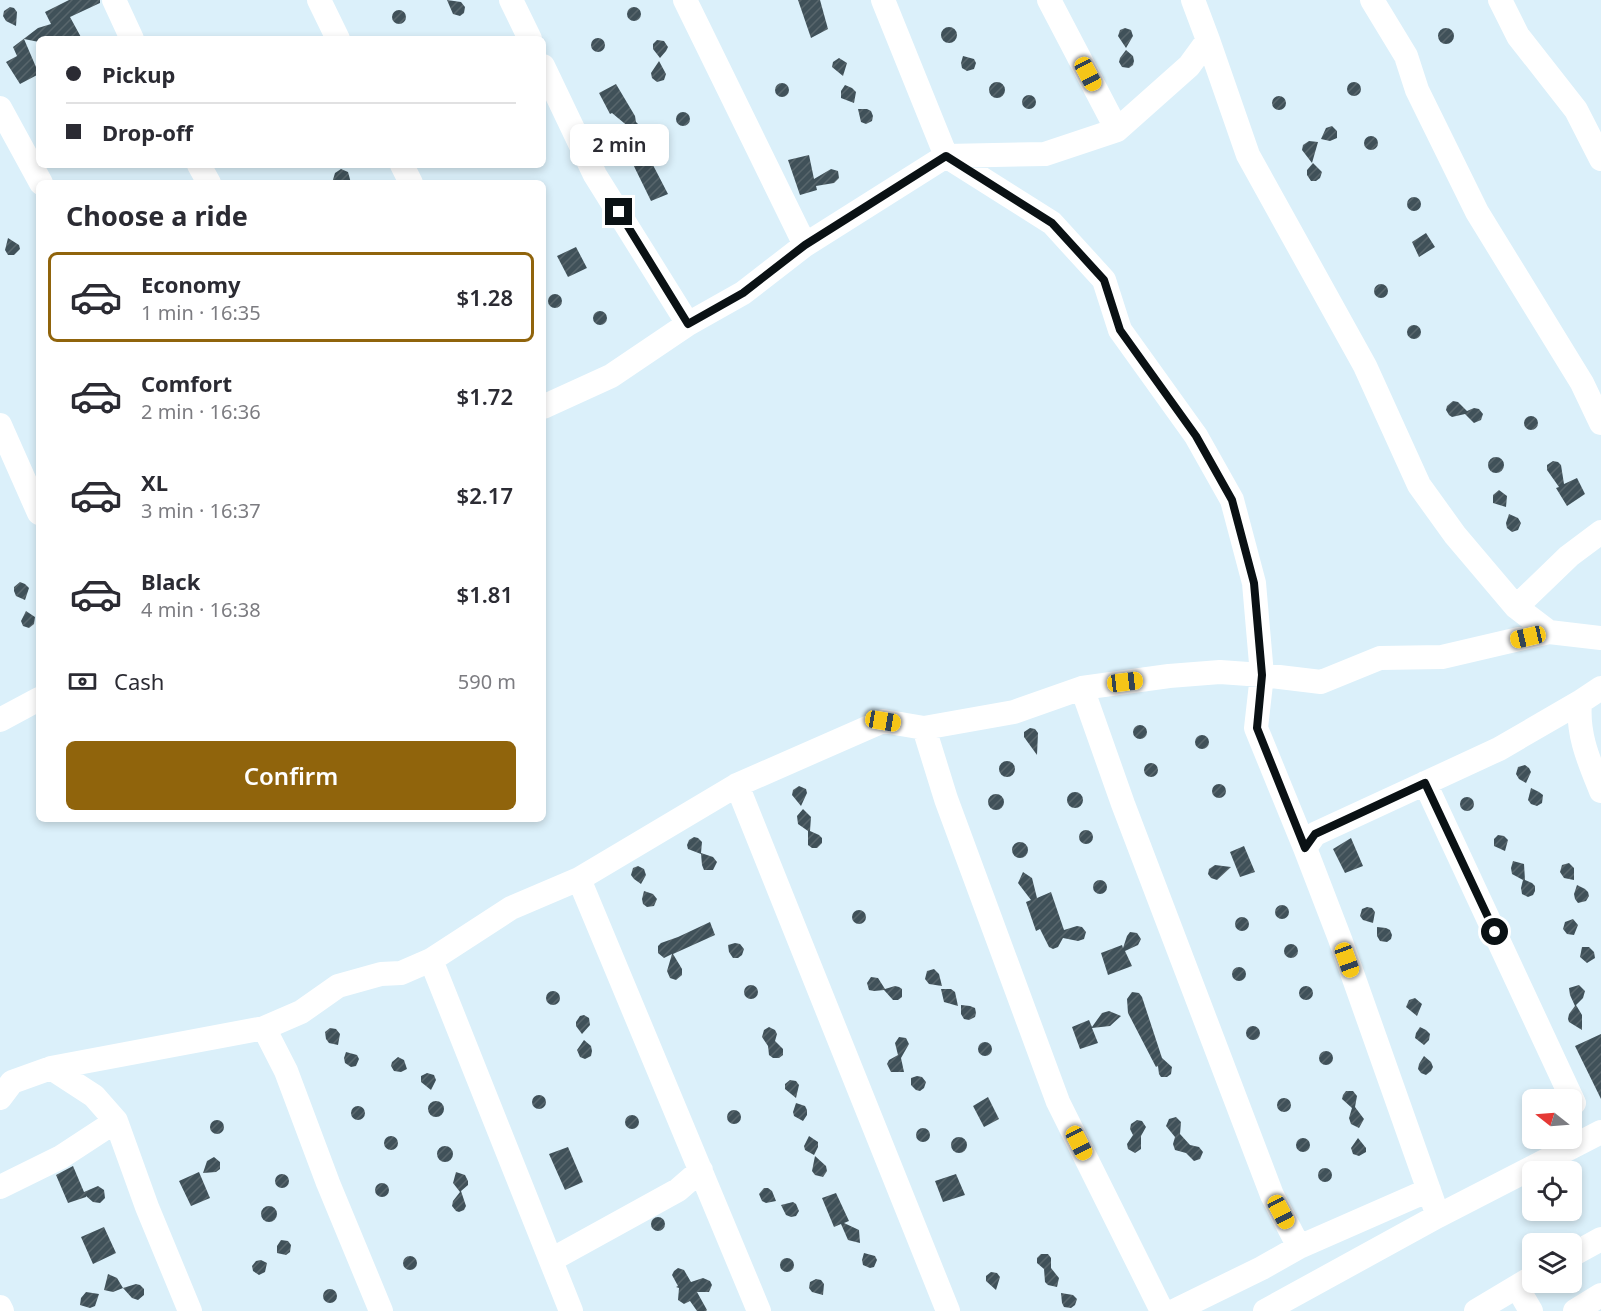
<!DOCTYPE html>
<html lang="en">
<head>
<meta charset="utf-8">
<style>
	:root { --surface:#fff; --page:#f7f7f7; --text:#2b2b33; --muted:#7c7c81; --line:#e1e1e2; --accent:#90640c }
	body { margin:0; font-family:"Noto Sans",sans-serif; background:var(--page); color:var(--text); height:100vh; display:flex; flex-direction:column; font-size:22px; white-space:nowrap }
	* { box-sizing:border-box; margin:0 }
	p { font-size:20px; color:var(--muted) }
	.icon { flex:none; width:33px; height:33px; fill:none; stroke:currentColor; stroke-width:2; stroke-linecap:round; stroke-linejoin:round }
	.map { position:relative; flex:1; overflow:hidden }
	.panel { position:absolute; left:36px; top:180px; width:510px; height:642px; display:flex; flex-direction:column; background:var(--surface); border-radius:9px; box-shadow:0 3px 9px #0003 }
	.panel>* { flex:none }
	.banner { position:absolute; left:36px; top:36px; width:510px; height:132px; border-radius:9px; box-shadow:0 3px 9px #0003; display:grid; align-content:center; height:132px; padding:0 30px; background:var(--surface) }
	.needle { width:39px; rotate:287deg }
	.buttons { position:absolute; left:1522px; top:1089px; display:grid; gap:12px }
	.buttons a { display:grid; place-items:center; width:60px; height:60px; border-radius:9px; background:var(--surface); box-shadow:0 3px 9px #0003; font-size:30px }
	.end { position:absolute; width:27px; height:27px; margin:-14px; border:8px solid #0a1114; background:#fff; box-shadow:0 0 0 3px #fff }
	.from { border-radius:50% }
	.bubble { position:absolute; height:42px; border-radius:9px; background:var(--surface); box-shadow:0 3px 9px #0003; font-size:20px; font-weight:600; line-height:42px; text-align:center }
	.car { position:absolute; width:18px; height:36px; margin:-18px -9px; border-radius:8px; box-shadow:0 0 4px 2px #0007; background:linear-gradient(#f5c518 24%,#345 0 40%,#f5c518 0 76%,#345 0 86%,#f5c518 0) }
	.banner b { display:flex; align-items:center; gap:21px; height:57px; font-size:22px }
	.banner b+b { border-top:2px solid var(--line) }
	.banner i { width:15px; height:15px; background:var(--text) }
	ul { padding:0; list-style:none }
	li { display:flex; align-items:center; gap:18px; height:90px; margin:0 12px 9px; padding:0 18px; border:3px solid transparent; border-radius:9px }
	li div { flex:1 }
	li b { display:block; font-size:22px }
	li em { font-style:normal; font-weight:600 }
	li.on { border-color:var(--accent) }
	li>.icon { width:54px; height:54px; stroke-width:1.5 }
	h2 { padding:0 30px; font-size:27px; line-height:72px }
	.pay { display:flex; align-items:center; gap:15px; height:66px; padding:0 30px; font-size:22px }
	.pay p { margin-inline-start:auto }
	.cta { display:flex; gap:12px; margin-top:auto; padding:12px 30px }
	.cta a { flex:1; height:69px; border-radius:9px; background:var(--accent); color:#fff; font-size:24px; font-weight:600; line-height:69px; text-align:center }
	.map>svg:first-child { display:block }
	.building { fill:url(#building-hatch) }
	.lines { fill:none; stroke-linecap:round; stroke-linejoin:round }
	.minor { stroke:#fff; stroke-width:24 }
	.route { stroke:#0a1114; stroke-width:8 }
</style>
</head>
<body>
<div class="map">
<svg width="1601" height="1311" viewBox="0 0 1601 1311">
	<defs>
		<pattern id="building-hatch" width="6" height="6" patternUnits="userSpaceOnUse" patternTransform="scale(1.5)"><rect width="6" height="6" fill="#405159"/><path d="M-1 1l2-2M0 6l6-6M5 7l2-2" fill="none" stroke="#58666c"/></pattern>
	</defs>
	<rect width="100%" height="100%" fill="#dbf0fa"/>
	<!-- building -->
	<path class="building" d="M69,0H100V3L70,17L82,39H39V42L24,39L39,74L20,84L6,62L17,56L13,47L38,28L51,24L45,12Z
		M447,0L461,2L465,7L464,13L460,16L453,14Z
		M798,0H820L828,29L811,38Z
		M627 14a7 7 0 1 1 14 0a7 7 0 1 1-14 0Z
		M10,7L14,8L17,12L16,26L6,21L3,16L4,11Z
		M392 17a7 7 0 1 1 14 0a7 7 0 1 1-14 0Z
		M941 35a8 8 0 1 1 16 0a8 8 0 1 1-16 0Z
		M1125,28L1131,30L1133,36L1126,48L1118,36L1120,30Z
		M1438 36a8 8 0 1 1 16 0a8 8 0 1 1-16 0Z
		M591 45a7 7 0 1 1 14 0a7 7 0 1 1-14 0Z
		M657,40L664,41L668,47L666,51L660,58L653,49V44Z
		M1126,50L1133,56L1134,61L1133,65L1129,68L1122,67L1119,62L1120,58Z
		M963,56L974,59L976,63L974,69L967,71L962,68L961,63Z
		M839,58L847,63L843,76L832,67L833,62Z
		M659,61L666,74L664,80L657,82L652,78L651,73Z
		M1347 89a7 7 0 1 1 14 0a7 7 0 1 1-14 0Z
		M989 90a8 8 0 1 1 16 0a8 8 0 1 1-16 0Z
		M775 90a7 7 0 1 1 14 0a7 7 0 1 1-14 0Z
		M616,84L635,116L636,122L644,130L641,142L668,194L651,201L627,152L632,139L630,128L612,113L610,114L599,93Z
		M845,85L852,88L856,92L854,103L841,98V91Z
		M1022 102a7 7 0 1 1 14 0a7 7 0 1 1-14 0Z
		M1272 103a7 7 0 1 1 14 0a7 7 0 1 1-14 0Z
		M858,109H867L871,111L873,116L872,121L866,124L861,122Z
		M676 119a7 7 0 1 1 14 0a7 7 0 1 1-14 0Z
		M1332,126L1337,131V138L1330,141L1321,139L1326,128Z
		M1364 143a7 7 0 1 1 14 0a7 7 0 1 1-14 0Z
		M1309,141L1318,142L1312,163L1302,150L1303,145Z
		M809,155L814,179L831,169L838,171L839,178L834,183L816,186L817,190L800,195L788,160Z
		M1313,163L1322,172L1320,178L1316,181H1311L1307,175V170Z
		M341,169L348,172L351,183H332L335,173Z
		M1407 204a7 7 0 1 1 14 0a7 7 0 1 1-14 0Z
		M1426,233L1435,247L1419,257L1412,242Z
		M8,238L19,245L20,249L14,255H8L5,250Z
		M576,247L587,268L568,277L557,256Z
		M1374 291a7 7 0 1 1 14 0a7 7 0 1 1-14 0Z
		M548 301a7 7 0 1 1 14 0a7 7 0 1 1-14 0Z
		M593 318a7 7 0 1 1 14 0a7 7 0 1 1-14 0Z
		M1407 332a7 7 0 1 1 14 0a7 7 0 1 1-14 0Z
		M1453,401L1458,402L1467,411L1474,408L1479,409L1483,414L1481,420L1474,423L1465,414L1452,417L1449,415L1446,410L1447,406Z
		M1524 423a7 7 0 1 1 14 0a7 7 0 1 1-14 0Z
		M1488 465a8 8 0 1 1 16 0a8 8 0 1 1-16 0Z
		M1553,461L1558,462L1561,465L1564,484L1577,478L1585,494L1567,506L1556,488L1559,487L1547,470V465Z
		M1499,490L1507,496L1506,507L1493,503V495Z
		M1509,514L1518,518L1521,523L1518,530L1512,532L1507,528L1506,523Z
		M20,582L25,584L29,588L25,600L16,596L14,591V587Z
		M26,611L35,617L34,624L29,628L23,626L21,621Z
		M1133 732a7 7 0 1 1 14 0a7 7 0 1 1-14 0Z
		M1030,728L1035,729L1038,733L1037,755L1024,737V732Z
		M1195 742a7 7 0 1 1 14 0a7 7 0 1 1-14 0Z
		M999 769a8 8 0 1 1 16 0a8 8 0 1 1-16 0Z
		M1144 770a7 7 0 1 1 14 0a7 7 0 1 1-14 0Z
		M1525,765L1529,768L1531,772L1526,783L1519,779L1516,774L1518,767Z
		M1212 791a7 7 0 1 1 14 0a7 7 0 1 1-14 0Z
		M799,786L806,789L807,793L801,806L792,795L793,790Z
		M1531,788L1539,792L1543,795L1542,803L1537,806L1531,804L1528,800Z
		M1067 800a8 8 0 1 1 16 0a8 8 0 1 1-16 0Z
		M988 802a8 8 0 1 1 16 0a8 8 0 1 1-16 0Z
		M1460 804a7 7 0 1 1 14 0a7 7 0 1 1-14 0Z
		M803,809L811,817L810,831L819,835L822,838V843L817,848H812L808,845V831L798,824L797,816Z
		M1079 837a7 7 0 1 1 14 0a7 7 0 1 1-14 0Z
		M1498,835L1504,836L1508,840L1505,851L1494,846V839Z
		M694,837L698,838L702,842L701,853L713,857L717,862L713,870H704L702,865L701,854L688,849L687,845L689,840Z
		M1351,838L1363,866L1345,873L1333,849Z
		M1012 850a8 8 0 1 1 16 0a8 8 0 1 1-16 0Z
		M1244,846L1255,872L1240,877L1230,852Z
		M1513,861L1524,864L1525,880L1532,883L1535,886V891L1533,895L1528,897L1522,894L1521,888L1523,880L1512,874L1511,868Z
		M1569,863L1574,868V880L1564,878L1560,872L1562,865Z
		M1215,865L1231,867L1217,880L1211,878L1208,874L1209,869Z
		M638,866L644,869L646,875L641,884L634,879L631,875L633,868Z
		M1023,872L1032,878L1037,898L1051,892L1064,930L1077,926L1082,927L1086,932L1084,939L1078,941L1063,938L1058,947L1053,949L1049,947L1040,929L1036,931L1026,902L1031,900L1018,883Z
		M1093 887a7 7 0 1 1 14 0a7 7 0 1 1-14 0Z
		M1577,885L1585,889L1588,892L1589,896L1586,901L1578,903L1575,899L1574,894Z
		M644,891L653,894L657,899L654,906L647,907L643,904L642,899Z
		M1275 912a7 7 0 1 1 14 0a7 7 0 1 1-14 0Z
		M1367,907L1372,908L1375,912L1373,923L1363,920L1360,916L1362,909Z
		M852 917a7 7 0 1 1 14 0a7 7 0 1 1-14 0Z
		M1235 924a7 7 0 1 1 14 0a7 7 0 1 1-14 0Z
		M1573,919L1578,925L1574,935L1567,934L1563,929L1565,922Z
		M710,922L715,935L673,954L682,969V975L676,980L670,978L667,971L672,954L664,958L658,953V946L661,943L678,937Z
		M1377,927L1386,928L1390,930L1392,935L1391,939L1387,942L1380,941L1377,936Z
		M1130,932L1137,933L1141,939L1138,945L1125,951L1132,966L1108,975L1101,953L1122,945L1123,948L1127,936Z
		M735,943L740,944L744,949L742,955L738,958H733L729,952L728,945Z
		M1284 951a7 7 0 1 1 14 0a7 7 0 1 1-14 0Z
		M1582,947H1589L1594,952L1595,958L1587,963L1580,957Z
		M1232 974a7 7 0 1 1 14 0a7 7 0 1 1-14 0Z
		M934,969L939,974L942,986L929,984L925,979L927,971Z
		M871,977L878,978L885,989L895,986L899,987L902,989V997L898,1000H893L884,990L874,991L869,990L867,983Z
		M744 992a7 7 0 1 1 14 0a7 7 0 1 1-14 0Z
		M1579,985L1585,991L1583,998L1576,1005L1582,1015V1030L1569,1022L1568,1019L1569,1014L1575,1006L1570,995L1569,988Z
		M1299 993a7 7 0 1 1 14 0a7 7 0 1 1-14 0Z
		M941,989H951L955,992L958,1006L944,1002Z
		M546 998a7 7 0 1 1 14 0a7 7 0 1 1-14 0Z
		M1132,992L1139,993L1142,997L1162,1058L1172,1067L1171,1074L1167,1077H1161L1159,1074L1158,1066L1156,1067L1128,1013L1127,999Z
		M1415,998L1422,1004L1417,1016L1406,1007L1409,1000Z
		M961,1005L970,1006L975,1008L976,1013L975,1017L969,1020L964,1019L961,1014Z
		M1109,1011L1121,1016L1110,1026L1092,1028L1098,1043L1080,1049L1072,1027L1089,1020L1092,1027L1102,1013Z
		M584,1015L589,1018L590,1025L582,1034L576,1026V1022L580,1016Z
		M1246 1033a7 7 0 1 1 14 0a7 7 0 1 1-14 0Z
		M769,1027L775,1030L777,1034L775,1041L783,1049V1055L779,1058H773L769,1055L768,1046L762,1037L764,1030Z
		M1420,1027L1426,1030L1430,1034L1429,1040L1424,1045L1415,1038L1416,1033Z
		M330,1028L336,1029L340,1034L338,1045L329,1043L326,1039L325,1032Z
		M1601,1034V1099L1575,1046Z
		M899,1037L906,1038L909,1044L901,1058L904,1072H891L887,1064L889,1060L898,1055L895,1043Z
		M584,1040L591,1046L592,1051L591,1056L585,1059L580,1057L577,1050Z
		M978 1049a7 7 0 1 1 14 0a7 7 0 1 1-14 0Z
		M1319 1058a7 7 0 1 1 14 0a7 7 0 1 1-14 0Z
		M346,1052L357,1055L359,1059L356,1066L351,1067L345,1063L344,1058Z
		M1424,1056L1431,1062L1433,1067L1431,1071L1426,1075L1421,1073L1418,1069L1419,1064Z
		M398,1057L404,1060L407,1069L401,1072L394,1071L391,1066L392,1062Z
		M427,1073L434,1075L436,1080L431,1090L421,1082V1076Z
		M917,1076L922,1077L926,1082L924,1088L920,1091L916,1090L911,1085V1078Z
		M790,1080L796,1081L799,1085L796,1098L785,1089V1084Z
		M1346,1091H1353L1357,1096L1355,1107L1364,1119L1359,1128L1351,1124L1349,1118L1352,1108L1342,1099L1343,1095Z
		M532 1102a7 7 0 1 1 14 0a7 7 0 1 1-14 0Z
		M988,1097L999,1119L984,1127L973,1106Z
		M1277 1105a7 7 0 1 1 14 0a7 7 0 1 1-14 0Z
		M428 1109a8 8 0 1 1 16 0a8 8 0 1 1-16 0Z
		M796,1103L805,1106L807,1110V1115L803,1121L794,1116L793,1112Z
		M351 1113a7 7 0 1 1 14 0a7 7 0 1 1-14 0Z
		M727 1117a7 7 0 1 1 14 0a7 7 0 1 1-14 0Z
		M625 1122a7 7 0 1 1 14 0a7 7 0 1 1-14 0Z
		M1176,1117L1181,1122L1180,1134L1190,1145L1199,1147L1203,1152L1200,1159L1194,1161L1186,1153L1175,1150L1173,1144L1175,1137L1166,1126L1169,1119Z
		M210 1127a7 7 0 1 1 14 0a7 7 0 1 1-14 0Z
		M1137,1120L1142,1121L1146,1127L1141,1136V1149L1135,1153L1128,1149L1127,1144L1133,1135L1130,1129L1131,1124Z
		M916 1135a7 7 0 1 1 14 0a7 7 0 1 1-14 0Z
		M384 1143a7 7 0 1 1 14 0a7 7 0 1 1-14 0Z
		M809,1136L818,1142V1147L814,1155L805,1150L804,1146Z
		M951 1145a8 8 0 1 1 16 0a8 8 0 1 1-16 0Z
		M1296 1145a7 7 0 1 1 14 0a7 7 0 1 1-14 0Z
		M1358,1138L1366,1148V1152L1359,1156L1353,1154L1351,1148Z
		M437 1154a8 8 0 1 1 16 0a8 8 0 1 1-16 0Z
		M568,1147L583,1182L565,1190L549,1154Z
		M815,1156L826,1166L827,1171L823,1177L815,1175L812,1171Z
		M214,1157L220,1162V1169L216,1172L203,1173L207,1161Z
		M73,1166L84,1192L98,1186L104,1190L105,1198L100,1203L93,1202L86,1196V1197L68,1203L56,1175Z
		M1318 1175a7 7 0 1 1 14 0a7 7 0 1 1-14 0Z
		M199,1172L210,1198L191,1206L179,1181Z
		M456,1172L465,1175L468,1181V1185L461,1191L466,1206L464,1210L459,1212L456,1211L452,1206L453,1201L460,1192L453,1183Z
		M275 1181a7 7 0 1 1 14 0a7 7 0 1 1-14 0Z
		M956,1174L965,1195L943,1202L935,1181Z
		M375 1190a7 7 0 1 1 14 0a7 7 0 1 1-14 0Z
		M764,1188H768L772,1191L776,1201L766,1203L762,1201L759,1194Z
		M836,1193L849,1221L844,1223L859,1230L860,1243L848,1240L841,1224L834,1227L822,1198Z
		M793,1202L796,1204L799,1211L796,1216L791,1217L786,1215L781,1205Z
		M261 1214a8 8 0 1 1 16 0a8 8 0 1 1-16 0Z
		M651 1224a7 7 0 1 1 14 0a7 7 0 1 1-14 0Z
		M104,1227L116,1253L93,1264L81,1237Z
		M281,1240L288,1241L291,1245L290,1252L286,1255L277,1253V1246Z
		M864,1253L875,1256L877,1260L874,1267L870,1268L863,1265L862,1260Z
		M1041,1254H1048L1051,1258V1268L1059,1278L1057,1287L1048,1285L1045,1282L1044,1269L1037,1263V1258Z
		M403 1263a7 7 0 1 1 14 0a7 7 0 1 1-14 0Z
		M780 1265a7 7 0 1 1 14 0a7 7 0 1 1-14 0Z
		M261,1260L267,1263L265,1272L259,1275L253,1271L252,1266L256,1261Z
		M678,1268L684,1270L691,1282L703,1278L710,1281L712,1285L709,1292H697L707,1310L706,1311H697L690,1301L684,1304L678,1300L679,1288L676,1287L678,1286L672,1275L674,1271Z
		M991,1272L997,1273L1000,1277L996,1290L986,1281V1276Z
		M108,1274L117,1278L123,1288L136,1284L140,1285L144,1289V1295L138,1300L132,1298L123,1288L113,1292L104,1290Z
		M816,1279L821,1280L824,1284L823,1295L812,1292L809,1288L810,1282Z
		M323 1296a7 7 0 1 1 14 0a7 7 0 1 1-14 0Z
		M86,1292L99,1294L95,1306L90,1308L80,1305L81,1298Z
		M1061,1293L1073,1295L1077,1299L1075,1305L1071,1308L1064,1307L1062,1303Z"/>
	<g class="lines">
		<!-- minor -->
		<path class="minor" d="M114,0L132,39
			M319,0L338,39
			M511,0L530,39
			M685,0L805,245
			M883,0L946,156L1052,223L1104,280L1120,330L1196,436L1232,500L1254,583L1262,675L1256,728L1305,848
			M1049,0L1117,130
			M1372,0L1406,56L1417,90L1477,212L1582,383L1601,423
			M1500,0L1518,36L1576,110L1601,159
			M1208,40L1248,155L1365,366L1419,485L1455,535L1516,607L1549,632
			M543,66L595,175L688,324
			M0,108L41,183
			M199,165L209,183
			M402,165L411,183
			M543,407L611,376L688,324L743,293L805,245L946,156L1045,154L1117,130L1189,66L1208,40L1193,0
			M0,425L39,513
			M1516,607L1569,556L1601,532
			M1082,688L1123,804L1272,1195L1299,1247
			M1601,688L1580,702C1577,735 1589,761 1601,791
			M0,720L39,699
			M924,728L946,799L1058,1102L1162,1311
			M1425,783L1574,1103
			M737,785L948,1311
			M579,879L759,1311
			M431,960L571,1311
			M264,1028L286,1071L328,1183L381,1311
			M51,1068L94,1096L116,1121L147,1207L190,1311
			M0,1098L12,1082L51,1068L264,1028L301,1012L338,986L381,974L401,973L431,960L511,908L579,879L737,785L883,721L924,728L1014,712L1082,688L1169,676L1220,672L1262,675L1321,682L1380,658L1442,657L1549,632L1601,638
			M0,1187L61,1157L116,1121
			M1438,1216L1340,939L1305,848L1315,834L1499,749L1580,702
			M1572,1255L1601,1239
			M551,1260L678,1190L701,1170
			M1517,1287L1531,1311
			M0,1307L2,1311
			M1174,1311L1262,1268L1299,1247L1429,1190
			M1265,1311L1438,1216L1601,1132
			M1476,1311L1533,1277
			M1575,1311L1601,1295"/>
	</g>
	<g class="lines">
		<!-- route -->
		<path class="route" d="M619,212L688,324L743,293L805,245L946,156L1052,223L1104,280L1120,330L1196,436L1232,500L1254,583L1262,675L1257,728L1305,848L1315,834L1425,783L1495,932"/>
	</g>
</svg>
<div class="buttons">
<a><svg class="needle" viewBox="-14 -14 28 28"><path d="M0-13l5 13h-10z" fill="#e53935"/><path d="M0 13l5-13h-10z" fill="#7c7c81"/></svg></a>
<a><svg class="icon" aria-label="locate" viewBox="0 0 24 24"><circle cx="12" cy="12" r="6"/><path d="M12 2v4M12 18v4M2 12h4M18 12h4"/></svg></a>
<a><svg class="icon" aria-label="layers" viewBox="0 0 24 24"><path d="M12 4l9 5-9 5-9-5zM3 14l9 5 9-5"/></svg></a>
</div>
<i class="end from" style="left:1495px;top:932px"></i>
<i class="end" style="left:619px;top:212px"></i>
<div class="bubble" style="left:570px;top:124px;width:99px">2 min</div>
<i class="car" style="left:1088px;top:74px;rotate:152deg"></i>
<i class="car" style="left:1528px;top:637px;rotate:257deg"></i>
<i class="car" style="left:1125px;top:682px;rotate:83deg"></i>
<i class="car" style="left:883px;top:721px;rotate:100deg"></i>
<i class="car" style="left:1347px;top:960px;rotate:160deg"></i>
<i class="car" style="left:1079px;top:1143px;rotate:153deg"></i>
<i class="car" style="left:1281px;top:1212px;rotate:152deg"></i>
<div class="banner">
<b><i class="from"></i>Pickup</b>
<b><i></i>Drop-off</b>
</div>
<section class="panel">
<h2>Choose a ride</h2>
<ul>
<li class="on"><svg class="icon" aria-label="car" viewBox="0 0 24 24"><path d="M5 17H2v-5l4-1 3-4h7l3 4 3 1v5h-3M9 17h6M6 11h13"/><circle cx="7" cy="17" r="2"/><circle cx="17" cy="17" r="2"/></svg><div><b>Economy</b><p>1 min · 16:35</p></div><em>$1.28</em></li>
<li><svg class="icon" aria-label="car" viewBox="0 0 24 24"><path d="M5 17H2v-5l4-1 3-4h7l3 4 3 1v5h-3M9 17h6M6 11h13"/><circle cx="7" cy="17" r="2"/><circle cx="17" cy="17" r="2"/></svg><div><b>Comfort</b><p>2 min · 16:36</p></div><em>$1.72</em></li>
<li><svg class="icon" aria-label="car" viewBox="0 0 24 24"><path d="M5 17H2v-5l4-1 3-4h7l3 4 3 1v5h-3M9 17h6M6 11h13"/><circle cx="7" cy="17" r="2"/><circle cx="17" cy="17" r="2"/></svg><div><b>XL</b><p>3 min · 16:37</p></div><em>$2.17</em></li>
<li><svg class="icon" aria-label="car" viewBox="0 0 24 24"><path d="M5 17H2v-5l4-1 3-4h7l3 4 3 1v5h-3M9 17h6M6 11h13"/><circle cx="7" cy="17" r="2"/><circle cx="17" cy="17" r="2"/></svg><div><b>Black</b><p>4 min · 16:38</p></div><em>$1.81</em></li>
</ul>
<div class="pay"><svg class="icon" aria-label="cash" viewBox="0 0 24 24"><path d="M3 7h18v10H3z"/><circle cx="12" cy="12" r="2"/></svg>Cash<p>590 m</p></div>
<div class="cta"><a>Confirm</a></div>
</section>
</div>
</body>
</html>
